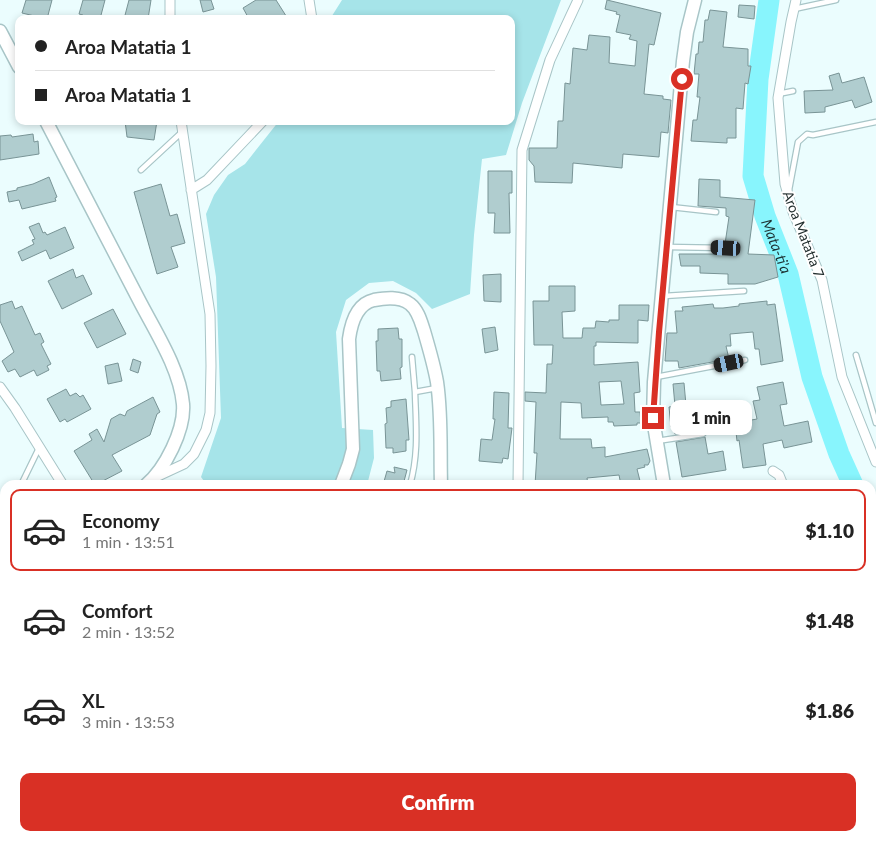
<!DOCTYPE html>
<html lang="en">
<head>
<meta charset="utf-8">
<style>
	:root { --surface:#fff; --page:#f2f2f2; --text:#222; --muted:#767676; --line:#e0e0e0; --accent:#d93025 }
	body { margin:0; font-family:Lato,sans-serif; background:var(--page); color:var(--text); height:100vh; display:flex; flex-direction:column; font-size:19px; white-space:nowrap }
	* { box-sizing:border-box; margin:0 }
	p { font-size:16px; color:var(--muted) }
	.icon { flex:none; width:28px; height:28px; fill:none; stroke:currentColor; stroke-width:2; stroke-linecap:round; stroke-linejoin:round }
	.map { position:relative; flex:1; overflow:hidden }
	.sheet { position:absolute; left:0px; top:480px; width:876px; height:361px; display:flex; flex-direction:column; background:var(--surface); border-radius:15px 15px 0 0; box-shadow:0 2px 8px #0003 }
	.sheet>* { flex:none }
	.guide { position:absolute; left:15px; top:15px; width:500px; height:110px; border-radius:10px; box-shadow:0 2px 8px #0003; display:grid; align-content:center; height:110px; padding:0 20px; background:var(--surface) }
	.end { position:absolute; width:22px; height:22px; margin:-11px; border:6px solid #d93025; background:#fff; box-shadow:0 0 0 2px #fff }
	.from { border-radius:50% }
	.bubble { position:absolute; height:35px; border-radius:10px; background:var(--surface); box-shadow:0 2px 8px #0003; font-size:16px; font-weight:800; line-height:35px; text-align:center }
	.car { position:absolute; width:15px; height:30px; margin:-15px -8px; border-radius:6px; box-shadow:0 0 4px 1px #0007; background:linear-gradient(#222 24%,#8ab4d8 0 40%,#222 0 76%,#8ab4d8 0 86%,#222 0) }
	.guide b { display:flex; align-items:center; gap:18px; height:48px; font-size:19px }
	.guide b+b { border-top:1px solid var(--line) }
	.guide i { width:12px; height:12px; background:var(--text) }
	ul { padding:9px 0 0; list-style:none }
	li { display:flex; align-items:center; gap:15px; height:82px; margin:0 10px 8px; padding:0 10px; border:2px solid transparent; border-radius:10px }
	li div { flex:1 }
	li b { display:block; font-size:19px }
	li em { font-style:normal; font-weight:800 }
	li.selected { border-color:var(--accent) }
	li>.icon { width:45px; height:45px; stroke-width:1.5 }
	.action { display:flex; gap:10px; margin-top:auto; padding:10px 20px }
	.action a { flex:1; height:58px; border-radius:10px; background:var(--accent); color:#fff; font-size:20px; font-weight:800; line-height:58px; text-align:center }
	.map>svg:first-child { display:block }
	.green { fill:#a6e4e9 }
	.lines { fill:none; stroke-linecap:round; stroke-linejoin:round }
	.river { stroke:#88f5fd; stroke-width:21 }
	.building { fill:#b0cdcf; stroke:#799496; fill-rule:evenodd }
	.lane-casing { stroke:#a8c5c7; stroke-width:7 }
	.street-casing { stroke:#a8c5c7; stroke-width:11 }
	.secondary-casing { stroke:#a8c5c7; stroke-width:15 }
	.highway-casing { stroke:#a8c5c7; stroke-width:20 }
	.lane { stroke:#fff; stroke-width:4.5 }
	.street { stroke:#fff; stroke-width:9 }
	.secondary { stroke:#fff; stroke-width:12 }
	.highway { stroke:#fff; stroke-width:18 }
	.route { stroke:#d93025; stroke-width:6 }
	.labels { text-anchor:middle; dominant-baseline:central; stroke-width:4; stroke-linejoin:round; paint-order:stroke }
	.street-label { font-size:14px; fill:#222e2e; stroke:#fff }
	.water-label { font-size:15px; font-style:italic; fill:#1c3031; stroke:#fff }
</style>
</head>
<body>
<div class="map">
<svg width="876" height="841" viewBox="0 0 876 841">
	<rect width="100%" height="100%" fill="#ebfdfe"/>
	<!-- green -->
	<path class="green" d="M342,0H561L522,103L506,155L482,159L474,235L470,294L432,309L416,293L393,281L369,283L346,300L336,332L342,428L373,430L374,458L367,485H207L201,477L221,418L216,277L206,214L214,195L228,175L245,164L279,121H511V19H330Z
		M5,786V836H255L253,841H0V791Z"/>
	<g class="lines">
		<!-- river -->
		<g class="river">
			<path id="s1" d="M769,0L758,79L753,176L765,216L788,274L812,377L839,454L853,485"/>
			<path d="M831,836V841"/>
		</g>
	</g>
	<!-- building -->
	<path class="building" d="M26,0H52L47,19L22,13Z
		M83,0H105L100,19H82L83,15L79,14Z
		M129,0H151L148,19H124Z
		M200,0H211L214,9L203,12Z
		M256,0H276L288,19H249L243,8Z
		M607,0L661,13L654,45L649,44L644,94L663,96V99L671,100L668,133L661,132L659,157L623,154L622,168L573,163L572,183L535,182L534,166L529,160V148H557L558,121H563L565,83L570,84L573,48L587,50L589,35L610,37L609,63L635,66L637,41L629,39L631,35L616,32L620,15L616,14L617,12L605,9Z
		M739,5L755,6L754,19L738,17Z
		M710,10L727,12L723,47L748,49V66H751L748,84L745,83L743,109L736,108V138H727V143L691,141L693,120H697L700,97H697L699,74H694L696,54H698L699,42H703L705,20H708Z
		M839,73L842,83L864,77L872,102L855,108L852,100L825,107V112L805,113L804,91L833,90L829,76Z
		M125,121H157L154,140L127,137Z
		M33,134L34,142L38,141L39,154L0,160V136L11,135L12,137Z
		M488,171H512V193H509L510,233H494L495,213H488Z
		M49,177L57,197L55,198L56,201L22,209L19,200L9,202L7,192L17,190V188L33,184Z
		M699,179L720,180V197L755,200L748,254L774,255L778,277L755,284H728V274L700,273V266H681L679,254H724V252L728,251L730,249L728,245L725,244L729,217L726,216V208L698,206Z
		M161,184L170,216L177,214L185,243L171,247L178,267L157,274L134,192Z
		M39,223L43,233L45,232L47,235L65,227L74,248L50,259L46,250L22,261L18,252L34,244L32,240L35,239L29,227Z
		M73,269L76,278L83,275L92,294L62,309L48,281Z
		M501,274V302L484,301L483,275Z
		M549,286H575V311L562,312L563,338H582L583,328H595L596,321L609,322V320H619V305H649L648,321L638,320V343L596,342V346H594V365L638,362L640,392L634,393L635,412H640L641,423H637V425L614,426L613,422H608V417L582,418L581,403L561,402L560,439H591L592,448L605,447V457L647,449L650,461L648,465H644L645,467L637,469L641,485H621L619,475L587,478L588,485H535L537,453H534L536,402L525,401V392L546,393L547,364H552L553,345H534L533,301H549ZM621,381L624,404L601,405L599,382Z
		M12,301L15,309L22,306L35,335L40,333L44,342L41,344L51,364L47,366L49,370L37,376L34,370L20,377L15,369L8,372L2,361L14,352L0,321V305Z
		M767,301V305L775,304L783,361L761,365L759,349H755L753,332L730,334L731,346H726L729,359L679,368L678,361H665L667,333H677L675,311H683L682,307L713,304L714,308H723L739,306V304Z
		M113,309L126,334L97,348L84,323Z
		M495,327L498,350L485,353L482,329Z
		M398,328L399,339H402V367L400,368L401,379L381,381L380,371H377L376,341H378V329Z
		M133,359L141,362L138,373L130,370Z
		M118,363L122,381L108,384L105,366Z
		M783,382L787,404L780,405L784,426L808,421L812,442L784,448L782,440L763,444L766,465L743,468L739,440L737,441L735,423L757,419L753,401L760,400L757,387Z
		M684,383L686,405L728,401L730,417L702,421L704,430L675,434L674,426L671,427L669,407L675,406L673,384Z
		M66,389L70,396L76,393L80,397L83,395L91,409L67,422L65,419L60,422L47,399Z
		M494,392L509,393L508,428H512L508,459L503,458L502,463L479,461L481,439L492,440L495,419H493Z
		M153,397L160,412L157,414L150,435L112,455L122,471L95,485L74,451L92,440L89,434L97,429L104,442L111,419L120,414L125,416L127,411Z
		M406,399L409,440H406V451L393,453V448H386L385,424L387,423L386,408L391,407V401Z
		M705,437L708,454L723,451L726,470L682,477L676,442Z
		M394,467L407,470L403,485H383L387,471L395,473Z"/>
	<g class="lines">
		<defs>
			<path id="lane" d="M794,9L836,0
				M778,94L793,91
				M141,170L182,132
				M789,190L798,142L807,134L813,135L876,122
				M671,207L716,212
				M668,247L726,248
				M664,296L744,291
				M856,355L876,423
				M412,357L415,392
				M656,377L745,360
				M657,441L703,434
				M21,485L39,448
				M410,485C419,453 416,425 415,392L437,388
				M0,526L5,516"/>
			<path id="street" d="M170,0V19
				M309,0L312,19
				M796,0L791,22L778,98L785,184L793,212L822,280L842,377L876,462
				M191,190L207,180L263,121
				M0,387L15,408L63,485
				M773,471L779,475L783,485
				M156,477L184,464L194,454L206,430L210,413L211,366L210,314L181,121
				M518,485L522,150L550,60L578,0
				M339,841L340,836
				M767,841L768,836"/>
			<path id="secondary" d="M0,31L19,67
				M46,121C77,181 108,240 139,300C155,331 180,369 183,404C185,430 165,469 146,485
				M341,485L349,464L353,449L349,339C351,324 356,304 374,300C385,298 400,296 410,304C418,310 421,322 424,331C429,348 434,365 437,382C442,416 440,451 441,485
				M664,485L653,419L654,382L683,61L687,32L695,0
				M871,631L876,629"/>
			<path id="highway" d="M871,659L876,657
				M871,691L876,688
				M719,836L720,841
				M447,841L450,836
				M493,841L500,836
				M524,841L531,836
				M744,841L745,836"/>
		</defs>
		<!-- lane casing -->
		<use href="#lane" class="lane-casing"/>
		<!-- street casing -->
		<use href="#street" class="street-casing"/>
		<!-- secondary casing -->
		<use href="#secondary" class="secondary-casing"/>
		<!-- highway casing -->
		<use href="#highway" class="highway-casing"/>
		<!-- lane -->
		<use href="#lane" class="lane"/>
		<!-- street -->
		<use href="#street" class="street"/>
		<!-- secondary -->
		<use href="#secondary" class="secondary"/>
		<!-- highway -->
		<use href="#highway" class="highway"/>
	</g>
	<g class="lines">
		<!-- route -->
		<path class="route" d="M653,418L659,332L682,79"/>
	</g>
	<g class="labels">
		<!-- street labels -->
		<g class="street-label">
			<text transform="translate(804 234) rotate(69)">Aroa Matatia 7</text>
		</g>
		<!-- water labels -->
		<g class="water-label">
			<text stroke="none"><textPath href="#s1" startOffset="251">Mata-ti'a</textPath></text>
		</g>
	</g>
</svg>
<i class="end from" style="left:682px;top:79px"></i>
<i class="end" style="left:653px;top:418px"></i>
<div class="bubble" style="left:670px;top:400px;width:82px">1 min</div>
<i class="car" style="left:726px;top:248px;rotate:273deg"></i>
<i class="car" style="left:729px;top:363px;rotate:258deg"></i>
<div class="guide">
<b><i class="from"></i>Aroa Matatia 1</b>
<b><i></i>Aroa Matatia 1</b>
</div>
<section class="sheet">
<ul>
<li class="selected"><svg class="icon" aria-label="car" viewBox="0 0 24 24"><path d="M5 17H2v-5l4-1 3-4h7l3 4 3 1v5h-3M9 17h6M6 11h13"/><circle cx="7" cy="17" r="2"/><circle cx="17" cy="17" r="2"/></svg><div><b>Economy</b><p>1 min · 13:51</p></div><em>$1.10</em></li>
<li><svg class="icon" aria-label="car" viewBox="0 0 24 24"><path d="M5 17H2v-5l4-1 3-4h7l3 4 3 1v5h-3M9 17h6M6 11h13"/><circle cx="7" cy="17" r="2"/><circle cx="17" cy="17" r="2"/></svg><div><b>Comfort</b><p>2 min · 13:52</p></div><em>$1.48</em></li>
<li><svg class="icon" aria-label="car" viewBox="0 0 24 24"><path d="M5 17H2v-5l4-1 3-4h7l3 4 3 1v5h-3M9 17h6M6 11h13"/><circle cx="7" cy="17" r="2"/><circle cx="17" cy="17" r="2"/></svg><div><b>XL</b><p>3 min · 13:53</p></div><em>$1.86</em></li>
</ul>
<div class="action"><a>Confirm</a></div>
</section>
</div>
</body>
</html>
